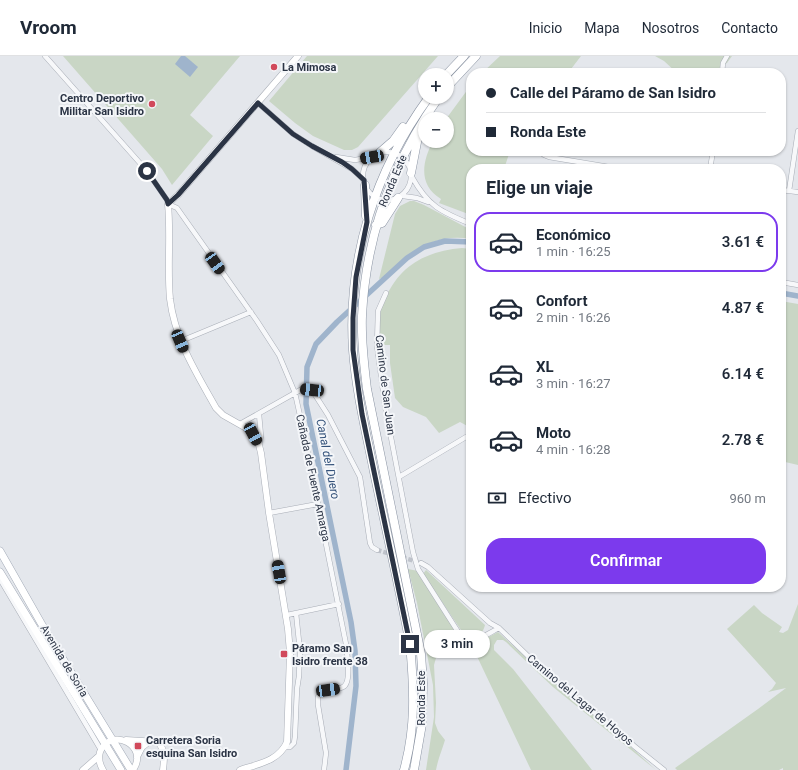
<!DOCTYPE html>
<html lang="es">
<head>
<meta charset="utf-8">
<style>
	:root { --surface:#fff; --page:#f6f6f7; --text:#1f2937; --muted:#747a83; --line:#e0e1e3; --accent:#7c3aed }
	body { margin:0; font-family:Roboto,sans-serif; background:var(--page); color:var(--text); height:100vh; display:flex; flex-direction:column; font-size:15px; white-space:nowrap }
	* { box-sizing:border-box; margin:0 }
	p { font-size:13px; color:var(--muted) }
	.icon { flex:none; width:22px; height:22px; fill:none; stroke:currentColor; stroke-width:2; stroke-linecap:round; stroke-linejoin:round }
	.map { position:relative; flex:1; overflow:hidden }
	.details { position:absolute; left:466px; top:108px; width:320px; height:428px; display:flex; flex-direction:column; background:var(--surface); border-radius:16px; box-shadow:0 1px 3px #0004 }
	.details>* { flex:none }
	.hud { position:absolute; left:466px; top:12px; width:320px; height:88px; border-radius:16px; box-shadow:0 1px 3px #0004; display:grid; align-content:center; height:88px; padding:0 20px; background:var(--surface) }
	.fabs { position:absolute; left:418px; top:12px; display:grid; gap:8px }
	.fabs a { display:grid; place-items:center; width:36px; height:36px; border-radius:50%; background:var(--surface); box-shadow:0 1px 3px #0004; font-size:20px }
	.end { position:absolute; width:18px; height:18px; margin:-9px; border:5px solid #2b3445; background:#fff; box-shadow:0 0 0 2px #fff }
	.from { border-radius:50% }
	.bubble { position:absolute; height:28px; border-radius:14px; background:var(--surface); box-shadow:0 1px 3px #0004; font-size:13px; font-weight:600; line-height:28px; text-align:center }
	.car { position:absolute; width:12px; height:24px; margin:-12px -6px; border-radius:5px; box-shadow:0 0 3px 1px #0007; background:linear-gradient(#222 24%,#8ab4d8 0 40%,#222 0 76%,#8ab4d8 0 86%,#222 0) }
	.hud b { display:flex; align-items:center; gap:14px; height:38px; font-size:15px }
	.hud b+b { border-top:1px solid var(--line) }
	.hud i { width:10px; height:10px; background:var(--text) }
	ul { padding:0; list-style:none }
	li { display:flex; align-items:center; gap:12px; height:60px; margin:0 8px 6px; padding:0 12px; border:2px solid transparent; border-radius:16px }
	li div { flex:1 }
	li b { display:block; font-size:15px }
	li em { font-style:normal; font-weight:600 }
	li.current { border-color:var(--accent) }
	li>.icon { width:36px; height:36px; stroke-width:1.5 }
	h2 { padding:0 20px; font-size:18px; line-height:48px }
	.pay { display:flex; align-items:center; gap:10px; height:44px; padding:0 20px; font-size:15px }
	.pay p { margin-inline-start:auto }
	.button { display:flex; gap:8px; margin-top:auto; padding:8px 20px }
	.button a { flex:1; height:46px; border-radius:16px; background:var(--accent); color:#fff; font-size:16px; font-weight:600; line-height:46px; text-align:center }
	header { display:flex; align-items:center; gap:24px; box-sizing:border-box; height:56px; padding:0 20px; background:var(--surface); border-bottom:1px solid var(--line) }
	header strong { font-size:19px }
	nav { display:flex; gap:22px; margin-inline-start:auto; font-size:14px }
	.map>svg:first-child { display:block }
	.green { fill:#c9d6c5 }
	.water { fill:#9fb4cc }
	.lines { fill:none; stroke-linecap:round; stroke-linejoin:round }
	.canal { stroke:#9fb4cc; stroke-width:5.5 }
	.street-tunnel { stroke:#bfc3cb; stroke-width:4.5; stroke-dasharray:4.5 2; stroke-linecap:butt }
	.street-casing { stroke:#a9aeb7; stroke-width:5.5 }
	.secondary-casing { stroke:#a9aeb7; stroke-width:7 }
	.primary-casing { stroke:#a3abb8; stroke-width:8 }
	.highway-casing { stroke:#8b94a3; stroke-width:9 }
	.street { stroke:#f7f8fa; stroke-width:4.5 }
	.secondary { stroke:#fff; stroke-width:6 }
	.primary { stroke:#fff; stroke-width:7 }
	.highway { stroke:#fff; stroke-width:8 }
	.route { stroke:#2b3445; stroke-width:5 }
	.poi-dot { fill:#d1495b; stroke:#f4f6f9; stroke-width:1.5 }
	.labels { text-anchor:middle; dominant-baseline:central; stroke-width:4; stroke-linejoin:round; paint-order:stroke }
	.poi-label { font-size:11px; font-weight:bold; fill:#2b3445; stroke:#f4f6f9; text-anchor:start }
	.street-label { font-size:11px; fill:#2b3445; stroke:#f4f6f9 }
	.water-label { font-size:12px; font-style:italic; fill:#34527a; stroke:#f4f6f9 }
</style>
</head>
<body>
<header>
<strong>Vroom</strong>
<nav><a>Inicio</a><a>Mapa</a><a>Nosotros</a><a>Contacto</a></nav>
</header>
<div class="map">
<svg width="798" height="714" viewBox="0 0 798 714">
	<rect width="100%" height="100%" fill="#e4e7ec"/>
	<!-- green -->
	<path class="green" d="M63,0H240L190,59L213,80L172,129L162,113Z
		M307,0H438L358,91L352,94H344L313,80L295,67L269,45Z
		M500,0H581L568,17H482Z
		M655,0H732L727,7L711,17H677L664,5Z
		M471,29V95H510L504,113H471V159L439,147L441,143C418,129 422,106 433,85H447L446,63Z
		M410,145H414L424,149L471,174V183C444,178 420,188 400,206C394,212 387,221 379,223L395,158L400,150Z
		M462,192L471,193V372L460,366L439,377L426,361L403,351L395,342L390,307V289H380C380,278 379,266 380,255C381,251 384,246 386,241C401,208 428,195 462,192Z
		M781,245L798,248V409L781,405Z
		M408,513L418,515L461,583L440,596L436,602L434,609L436,647L435,667L438,675L445,684C442,694 438,703 436,714H426L434,661L433,629L417,547Z
		M426,514L485,569C483,578 474,587 465,580L423,518Z
		M798,548V714H783V712L779,714H677L675,712L758,653L786,632L768,636L772,633L776,627L727,573L754,549L762,557L782,571L779,576L783,577L788,574Z
		M498,576L545,619L622,683L656,714L553,631L506,586L503,584H497L494,589V594L513,613L592,714H531L473,592L472,590L475,588Z"/>
	<!-- water -->
	<path class="water" d="M181,0H185L198,11L190,21L175,8Z"/>
	<g class="lines">
		<!-- canal -->
		<path class="canal" d="M781,237L798,240
			M346,714L356,630L355,595L351,566L306,348L307,311L316,288L337,266L407,202L424,191L445,185L471,186"/>
		<!-- street-tunnel -->
		<path class="street-tunnel" d="M377,494L418,506"/>
		<defs>
			<path id="street" d="M45,0L147,115L167,144L168,148L177,152L257,265L279,299L295,337L303,373L346,588C347,597 352,627 343,631C337,634 328,633 321,635L318,641V649L326,697L324,714
				M722,17L723,7L727,0
				M258,47L293,78L312,90L352,113L364,124
				M540,95L544,99L549,101L621,113
				M363 120a24 24 0 1 1 48 0a24 24 0 1 1-48 0Z
				M336,101L355,104L372,101
				M710,113L713,95
				M412,121C428,150 441,156 471,168
				M781,134L798,136
				M789,135L798,75
				M403,140L417,142L428,146
				M781,226L798,229
				M386,237L378,255L377,290L385,350L413,496L418,513L469,593
				M181,285L251,256
				M259,358L261,380L259,389
				M240,368L302,333L312,334L328,359L360,421L370,487L372,491L377,494
				M399,421L471,378
				M269,457L318,448
				M421,507L428,511L490,567L499,572L529,601L577,643L622,678L634,690L664,714
				M0,523L101,694
				M287,559L339,548
				M464,583C478,586 487,578 499,572
				M285,691H290L294,687L295,680L297,633L299,620L300,595L296,557"/>
			<path id="secondary" d="M126,684L158,686C166,695 164,704 163,714
				M137,701L142,691L150,685
				M83,714L99,700
				M103,714C100,709 98,703 100,696C110,670 150,689 133,714
				M240,714C258,708 279,705 287,686L290,597L288,573L269,457L261,397L259,389L253,378L246,372L223,359L216,352C197,318 175,284 170,243C167,212 171,180 168,148L178,139L298,0"/>
			<path id="primary" d="M0,495L41,567L131,714
				M0,516L121,714"/>
			<path id="highway" d="M446,19L464,0
				M447,31L476,0
				M378,98L393,85L403,71
				M411,117L419,76
				M365,129L366,160
				M376,169L382,167L398,142
				M404,714C416,671 414,632 410,588C399,531 386,473 374,416C366,376 356,335 353,294C347,202 375,115 429,41
				M414,714L422,668L423,627L421,598L367,333C364,309 361,284 362,260C366,178 392,107 439,41"/>
		</defs>
		<!-- street casing -->
		<use href="#street" class="street-casing"/>
		<!-- secondary casing -->
		<use href="#secondary" class="secondary-casing"/>
		<!-- primary casing -->
		<use href="#primary" class="primary-casing"/>
		<!-- highway casing -->
		<use href="#highway" class="highway-casing"/>
		<!-- street -->
		<use href="#street" class="street"/>
		<!-- secondary -->
		<use href="#secondary" class="secondary"/>
		<!-- primary -->
		<use href="#primary" class="primary"/>
		<!-- highway -->
		<use href="#highway" class="highway"/>
	</g>
	<g class="lines">
		<!-- route -->
		<path class="route" d="M147,115L167,144L168,148L178,139L258,47L293,78L312,90L342,106L352,113L364,124L367,166L356,221L353,262V294L362,358L410,588"/>
	</g>
	<!-- markers -->
	<g class="poi-dot">
		<circle cx="274" cy="11" r="4"/>
		<circle cx="152" cy="48" r="4"/>
		<rect x="280" y="594" width="8" height="8" rx="2"/>
		<rect x="134" y="686" width="8" height="8" rx="2"/>
	</g>
	<g class="labels">
		<!-- poi labels -->
		<g class="poi-label">
			<text x="282" y="11">La Mimosa</text>
			<text x="144" y="42" text-anchor="end">Centro Deportivo<tspan x="144" dy="13">Militar San Isidro</tspan></text>
			<text x="292" y="592">Páramo San<tspan x="292" dy="13">Isidro frente 38</tspan></text>
			<text x="146" y="684">Carretera Soria<tspan x="146" dy="13">esquina San Isidro</tspan></text>
		</g>
		<!-- street labels -->
		<g class="street-label">
			<text transform="translate(393 125) rotate(-67)">Ronda Este</text>
			<text transform="translate(385 329) rotate(83)">Camino de San Juan</text>
			<text transform="translate(313 422) rotate(78)">Cañada de Fuente Amarga</text>
			<text transform="translate(64 605) rotate(59)">Avenida de Soria</text>
			<text transform="translate(421 642) rotate(-90)">Ronda Este</text>
			<text transform="translate(580 644) rotate(40)">Camino del Lagar de Hoyos</text>
		</g>
		<!-- water labels -->
		<g class="water-label">
			<text transform="translate(328 403) rotate(79)">Canal del Duero</text>
		</g>
	</g>
</svg>
<div class="fabs">
<a>+</a>
<a>−</a>
</div>
<i class="end from" style="left:147px;top:115px"></i>
<i class="end" style="left:410px;top:588px"></i>
<div class="bubble" style="left:424px;top:574px;width:66px">3 min</div>
<i class="car" style="left:372px;top:101px;rotate:260deg"></i>
<i class="car" style="left:215px;top:207px;rotate:145deg"></i>
<i class="car" style="left:180px;top:285px;rotate:157deg"></i>
<i class="car" style="left:312px;top:334px;rotate:276deg"></i>
<i class="car" style="left:253px;top:378px;rotate:152deg"></i>
<i class="car" style="left:279px;top:516px;rotate:350deg"></i>
<i class="car" style="left:328px;top:634px;rotate:82deg"></i>
<div class="hud">
<b><i class="from"></i>Calle del Páramo de San Isidro</b>
<b><i></i>Ronda Este</b>
</div>
<section class="details">
<h2>Elige un viaje</h2>
<ul>
<li class="current"><svg class="icon" aria-label="car" viewBox="0 0 24 24"><path d="M5 17H2v-5l4-1 3-4h7l3 4 3 1v5h-3M9 17h6M6 11h13"/><circle cx="7" cy="17" r="2"/><circle cx="17" cy="17" r="2"/></svg><div><b>Económico</b><p>1 min · 16:25</p></div><em>3.61 €</em></li>
<li><svg class="icon" aria-label="car" viewBox="0 0 24 24"><path d="M5 17H2v-5l4-1 3-4h7l3 4 3 1v5h-3M9 17h6M6 11h13"/><circle cx="7" cy="17" r="2"/><circle cx="17" cy="17" r="2"/></svg><div><b>Confort</b><p>2 min · 16:26</p></div><em>4.87 €</em></li>
<li><svg class="icon" aria-label="car" viewBox="0 0 24 24"><path d="M5 17H2v-5l4-1 3-4h7l3 4 3 1v5h-3M9 17h6M6 11h13"/><circle cx="7" cy="17" r="2"/><circle cx="17" cy="17" r="2"/></svg><div><b>XL</b><p>3 min · 16:27</p></div><em>6.14 €</em></li>
<li><svg class="icon" aria-label="car" viewBox="0 0 24 24"><path d="M5 17H2v-5l4-1 3-4h7l3 4 3 1v5h-3M9 17h6M6 11h13"/><circle cx="7" cy="17" r="2"/><circle cx="17" cy="17" r="2"/></svg><div><b>Moto</b><p>4 min · 16:28</p></div><em>2.78 €</em></li>
</ul>
<div class="pay"><svg class="icon" aria-label="cash" viewBox="0 0 24 24"><path d="M3 7h18v10H3z"/><circle cx="12" cy="12" r="2"/></svg>Efectivo<p>960 m</p></div>
<div class="button"><a>Confirmar</a></div>
</section>
</div>
</body>
</html>
